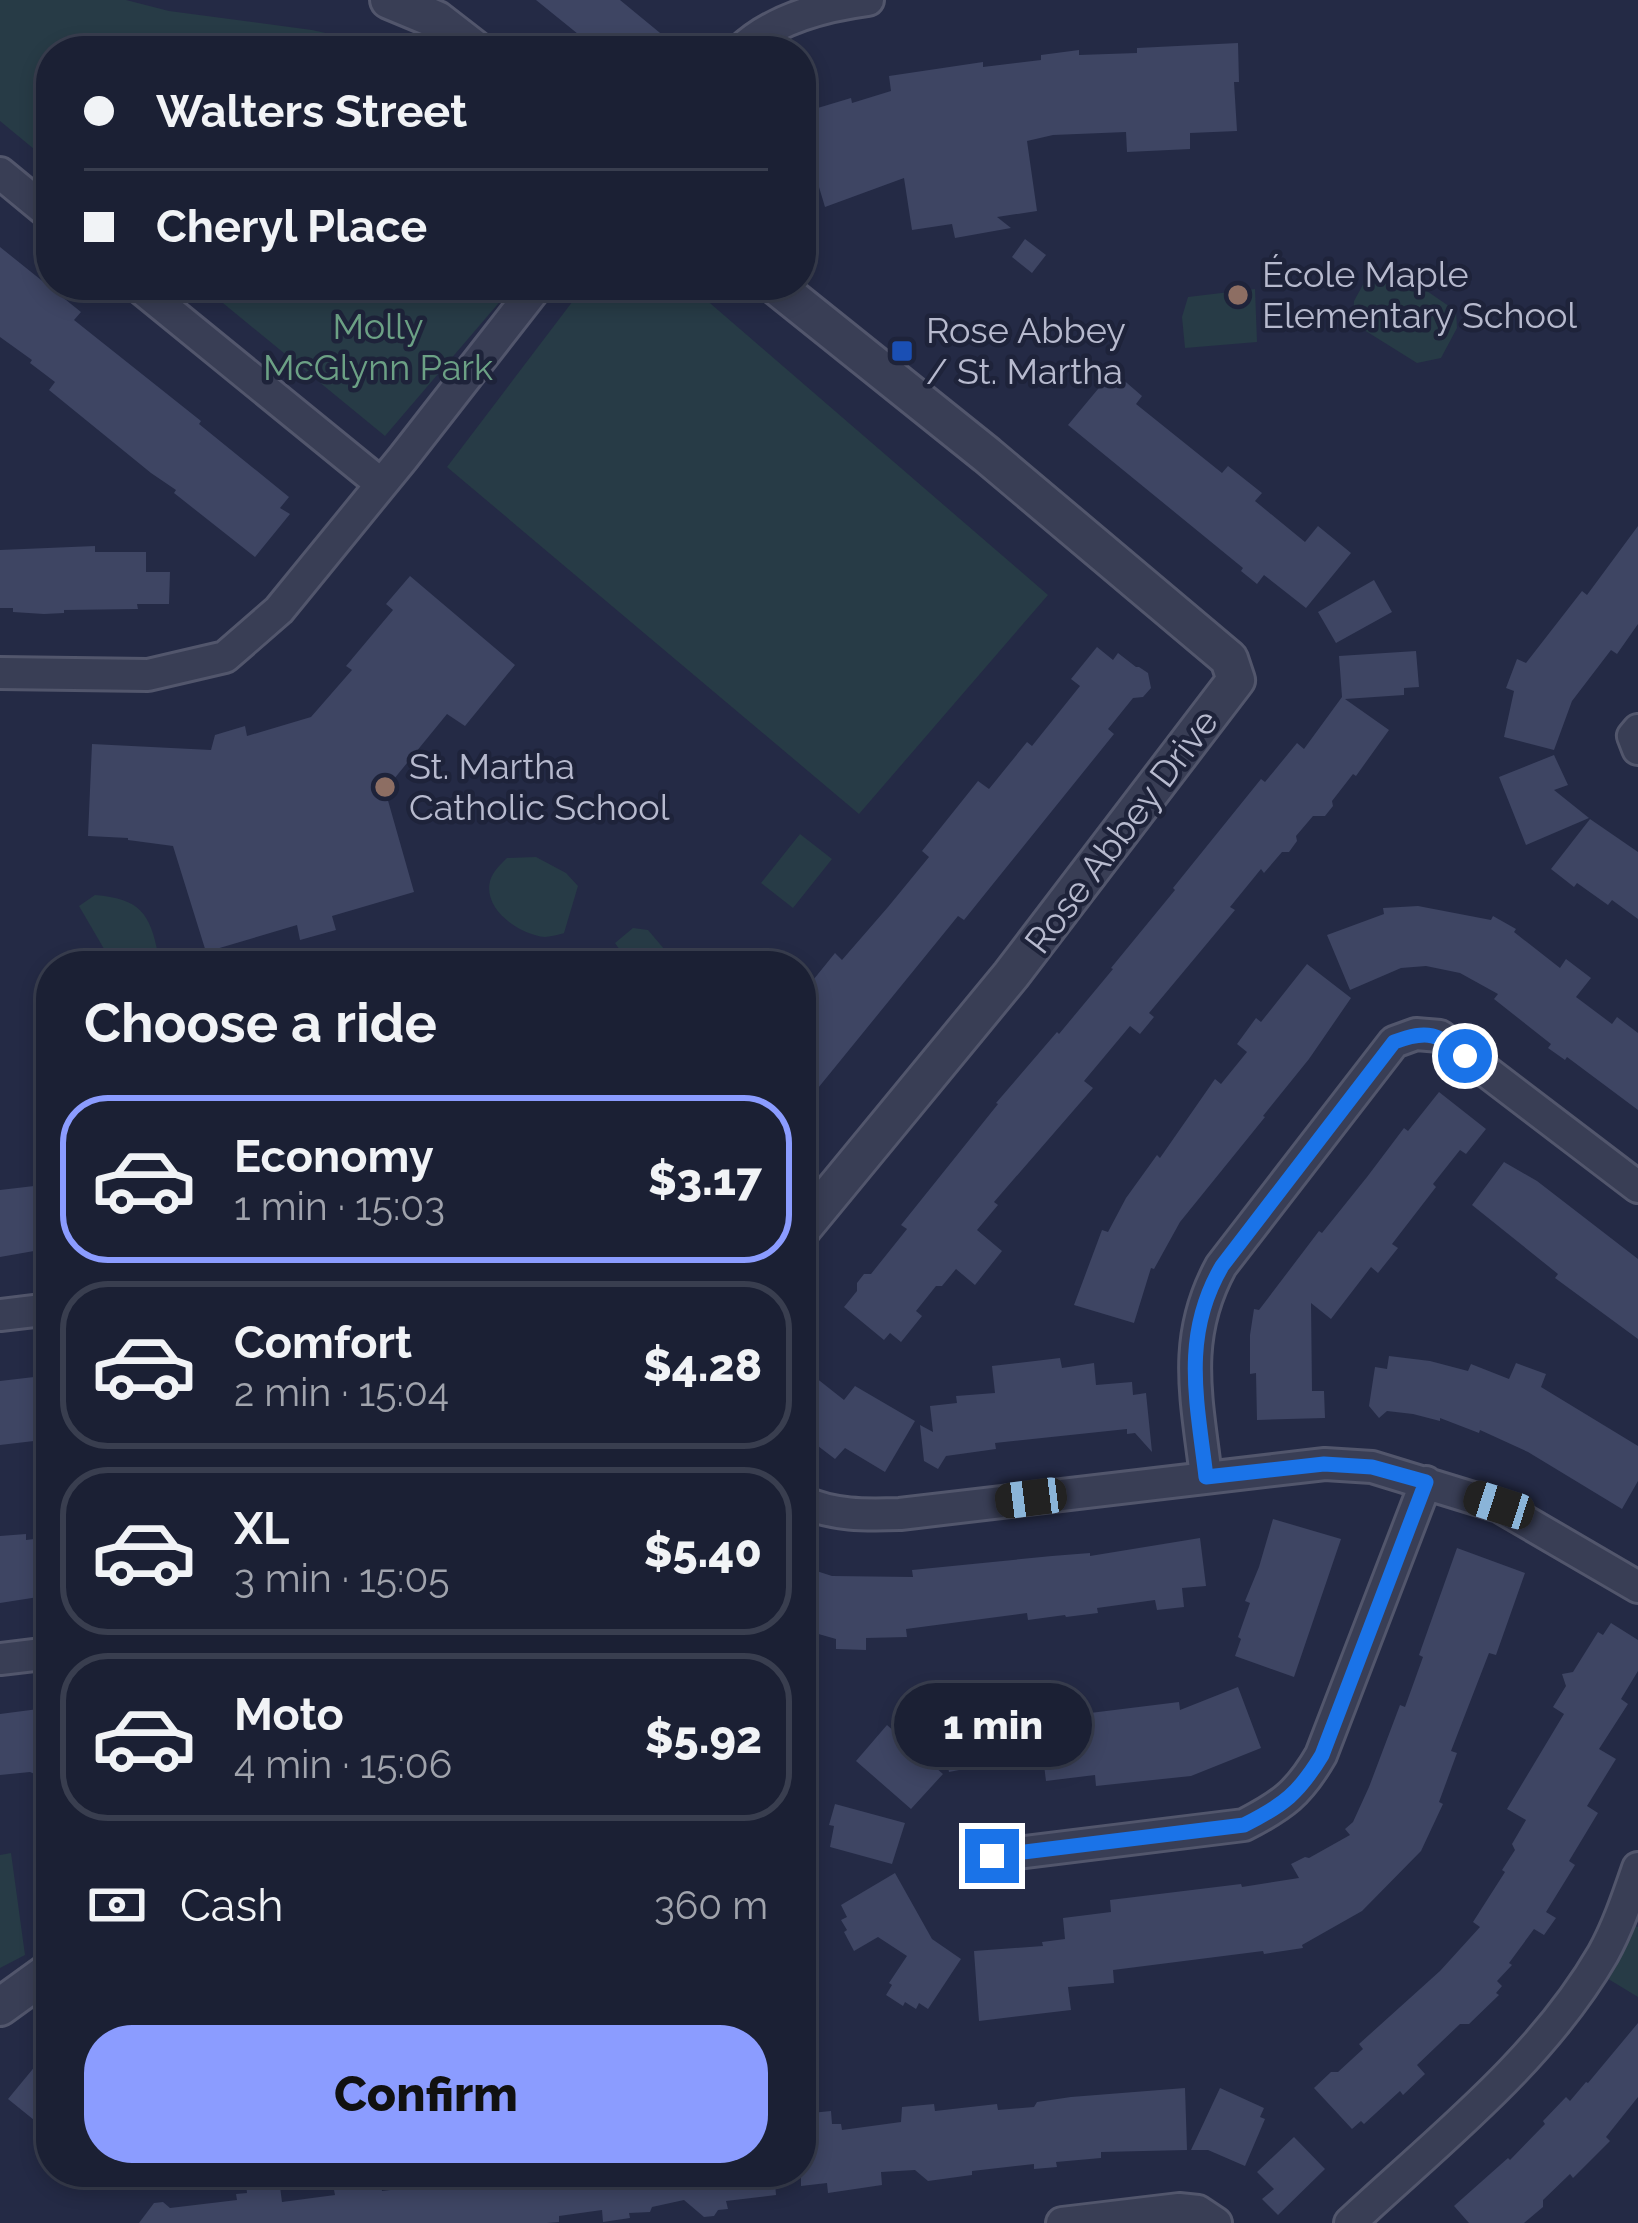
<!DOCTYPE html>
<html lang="en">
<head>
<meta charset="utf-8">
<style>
	:root { --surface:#1b2034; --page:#24283c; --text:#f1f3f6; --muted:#a0a3ac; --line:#393e4f; --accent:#8b9cff }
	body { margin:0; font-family:Raleway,sans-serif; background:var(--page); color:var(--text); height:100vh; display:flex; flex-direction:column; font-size:45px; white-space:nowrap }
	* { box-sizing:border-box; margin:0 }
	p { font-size:39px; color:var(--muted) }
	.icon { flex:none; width:66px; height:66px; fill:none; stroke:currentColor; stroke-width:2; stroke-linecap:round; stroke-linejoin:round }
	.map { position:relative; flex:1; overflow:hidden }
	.details { position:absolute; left:36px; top:951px; width:780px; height:1236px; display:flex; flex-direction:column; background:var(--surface); border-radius:48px; box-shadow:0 6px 18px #0003,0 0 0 3px var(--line) }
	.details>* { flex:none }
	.guide { position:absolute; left:36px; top:36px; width:780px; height:264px; border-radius:48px; box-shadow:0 6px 18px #0003,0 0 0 3px var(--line); display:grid; align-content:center; height:264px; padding:0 48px; background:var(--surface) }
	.end { position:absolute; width:54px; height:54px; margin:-27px; border:15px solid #1a73e8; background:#fff; box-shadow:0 0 0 6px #fff }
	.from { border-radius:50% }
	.bubble { position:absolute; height:84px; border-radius:42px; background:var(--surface); box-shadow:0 6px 18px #0003,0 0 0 3px var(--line); font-size:39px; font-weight:800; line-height:84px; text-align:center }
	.car { position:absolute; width:36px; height:72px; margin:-36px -18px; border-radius:15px; box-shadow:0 0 9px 3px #0007; background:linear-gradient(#222 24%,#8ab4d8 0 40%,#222 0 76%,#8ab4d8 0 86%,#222 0) }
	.guide b { display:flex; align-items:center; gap:42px; height:114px; font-size:45px }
	.guide b+b { border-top:3px solid var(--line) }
	.guide i { width:30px; height:30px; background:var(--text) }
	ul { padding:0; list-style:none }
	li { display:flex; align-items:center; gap:36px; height:168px; margin:0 24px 18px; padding:0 24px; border:6px solid var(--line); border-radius:48px }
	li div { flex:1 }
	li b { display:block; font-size:45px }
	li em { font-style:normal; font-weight:800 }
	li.active { border-color:var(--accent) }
	li>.icon { width:108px; height:108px; stroke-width:1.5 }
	h2 { padding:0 48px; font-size:54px; line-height:144px }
	.pay { display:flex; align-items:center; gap:30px; height:132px; padding:0 48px; font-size:45px }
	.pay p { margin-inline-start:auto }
	.cta { display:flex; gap:24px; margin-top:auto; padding:24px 48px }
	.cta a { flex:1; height:138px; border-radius:48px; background:var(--accent); color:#111; font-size:48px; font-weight:800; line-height:138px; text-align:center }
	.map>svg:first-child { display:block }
	.green { fill:#273b46 }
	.building { fill:#3e4563 }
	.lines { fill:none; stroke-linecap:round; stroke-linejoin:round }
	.minor-casing { stroke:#52566c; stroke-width:36 }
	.tertiary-casing { stroke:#52566c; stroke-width:42 }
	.minor { stroke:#393e55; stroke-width:30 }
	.tertiary { stroke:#393e55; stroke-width:36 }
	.route { stroke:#1a73e8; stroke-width:15 }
	.education-dot { fill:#8d6e63; stroke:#1e233a; stroke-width:4.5 }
	.transit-dot { fill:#1a4fb4; stroke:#1e233a; stroke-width:4.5 }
	.labels { text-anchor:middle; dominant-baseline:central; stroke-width:9; stroke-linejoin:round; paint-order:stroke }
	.poi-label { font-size:36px; fill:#b7bace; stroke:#1e233a; text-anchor:start }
	.park-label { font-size:36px; fill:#6ca185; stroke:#1e233a }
	.street-label { font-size:36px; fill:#b7bace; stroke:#1e233a }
</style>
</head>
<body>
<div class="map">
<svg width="1638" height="2223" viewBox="0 0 1638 2223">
	<rect width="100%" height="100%" fill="#242a45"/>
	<!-- green -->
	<path class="green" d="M0,0H126L169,11L312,30L388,47L395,51H51V163L0,121Z
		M1381,278H1408L1456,311L1457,328L1441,358L1417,363L1353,323L1354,301L1365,281Z
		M201,285H514L385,436Z
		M585,285H689L1048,595L859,814L447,467Z
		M1255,289L1257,342L1185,348L1182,317L1188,297Z
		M800,834L832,859L793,908L761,883Z
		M536,857L566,873L578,886L564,933C562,934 548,937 545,937C519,934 483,910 490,881C493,871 500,865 507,858Z
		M95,895C139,899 150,912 158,954L114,966L79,906Z
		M633,928L648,930L665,950C657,968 649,966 631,966L615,943Z
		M11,1853L25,1955L0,1968V1855Z
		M1632,1925L1638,1927V1997L1605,1977Z"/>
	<!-- building -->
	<path class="building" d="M536,0H620L682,51H599Z
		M1238,43L1239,82H1234L1237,131L1190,133V149L1127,152L1126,132L1053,135L1027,141L1037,211L997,217L1011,228L955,238L952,224L912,230L904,178L825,207L801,127V113L851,98L852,103L891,91L889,76L983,62V67L1041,60V55L1079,50V55L1137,53V48Z
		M1025,239L1046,255L1032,273L1012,257Z
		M0,247L81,312L74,320L201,421L199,424L289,497L280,508L290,514L255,557L174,493L176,490L151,473L49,390L55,382L30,363L32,360L0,337Z
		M1113,371L1142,396L1136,404L1222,473L1228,466L1262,493L1255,501L1305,542L1318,526L1351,553L1306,608L1264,575L1257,584L1241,571L1243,568L1068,425Z
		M1638,526V624L1617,654L1611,650L1572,701L1554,750L1504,737L1514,691L1506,688L1517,659L1526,663L1582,591L1587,595Z
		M95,546V552H146V572H170L169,604H137L138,609L64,610V613L44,614L13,612V608H0V550Z
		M410,576L515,665L465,726L447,714L385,790L414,892L332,916L336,930L300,940L297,925L206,952L173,846L128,840V838L88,836L92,744L211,750L215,735L245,726L247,736L311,717L352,670L346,666L393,610L386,604Z
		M1374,580L1392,612L1336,643L1318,612Z
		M1097,647L1113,660L1118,653L1136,667H1139L1148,673L1151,688L1143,697L1133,698L1108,729L1114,734L997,879L964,920L958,916L801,1109V995L835,953L842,960L888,907L929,857L922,851L978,781L989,789L1027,742L1032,746L1080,686L1071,679Z
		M1416,651L1419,687L1404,688V695L1345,699L1389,730L1356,776L1353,774L1332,801L1333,806L1325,816H1313L1296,836L1297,841L1289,852H1282L1264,873L1261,869L1230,907L1235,910L1149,1013L1154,1017L1140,1034L1130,1026L1084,1081L1093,1088L994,1202L998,1205L977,1230L1002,1251L975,1285L956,1269L942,1286H936L916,1311L922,1316L901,1342L890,1333L884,1340L844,1307L857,1291V1283L864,1274H871L907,1229L901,1225L998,1104L996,1103L1057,1032L1059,1034L1113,969L1111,968L1175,890L1173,888L1261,779L1265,782L1297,743L1304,749L1342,697L1339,656Z
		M1554,755L1568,785L1554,790L1589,818L1526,845L1499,777Z
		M1590,819L1638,852V919L1612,900L1608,905L1577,883L1574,887L1551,869Z
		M1418,906L1491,920L1493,916L1516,929L1514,932L1560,968L1566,959L1591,978L1576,997L1612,1024L1617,1017L1638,1033V1110L1567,1057L1565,1060L1548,1048L1551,1044L1494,999L1498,994L1460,973L1426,966L1401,968L1350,990L1327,935L1384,914L1383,908Z
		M1307,964L1351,998L1309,1059L1263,1116L1265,1117L1180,1222L1154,1269L1151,1268L1134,1323L1074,1305L1102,1230L1108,1232L1126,1198L1157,1155L1160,1158L1215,1079L1221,1084L1247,1052L1237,1044L1256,1018L1261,1022Z
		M1439,1092L1486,1129L1466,1154L1460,1150L1433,1184L1436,1187L1392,1244L1398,1248L1378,1273L1371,1267L1331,1319L1311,1303L1312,1391H1324L1325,1418L1257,1420L1256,1373L1250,1374V1335L1254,1309L1259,1310L1319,1231L1322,1233L1367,1177L1404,1128L1408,1131Z
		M1504,1162L1537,1181L1638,1259V1339L1555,1278L1558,1274L1472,1205Z
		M51,1184V1248L0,1257V1190Z
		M1389,1356L1430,1361L1468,1371L1471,1364L1509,1379L1516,1363L1546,1374L1541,1387L1638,1446V1481L1622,1509L1528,1452L1480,1430L1479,1433L1440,1418V1421L1413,1414L1387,1411L1379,1418L1369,1406L1375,1367L1387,1369Z
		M1060,1358L1062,1368L1094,1363L1096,1385L1132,1382L1133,1395L1146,1393L1152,1452L1135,1433L1127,1434V1429L995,1443L996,1449L946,1456L938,1469L924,1461L920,1425L933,1432L930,1406L957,1403L956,1396L995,1393L992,1366Z
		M801,1366L844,1400L855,1386L915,1421L885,1472L845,1448L835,1459L801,1433Z
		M51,1375V1439L0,1445V1381Z
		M1273,1519L1341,1539L1294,1677L1235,1656L1241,1639L1238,1637L1250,1603L1245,1601L1259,1567Z
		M26,1534V1540L51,1537V1595L0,1603V1536Z
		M1200,1538L1206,1586L1182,1588L1184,1607L1157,1610L1155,1600L1097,1608L1098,1613L1066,1617L1065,1615L1028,1620L1027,1613L906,1629L907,1637L866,1638V1650L836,1649V1639L801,1629V1566L832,1576L913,1577L912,1570L1052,1556L1090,1553V1556Z
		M1457,1548L1525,1573L1496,1655L1489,1653L1451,1751L1457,1753L1439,1802L1443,1804L1421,1851L1362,1911L1302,1945L1303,1948L1264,1954L1263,1951L1113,1970L1114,1983L1068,1987L1071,2010L979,2021L974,1951L1043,1946L1042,1942L1065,1939L1063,1918L1111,1912L1110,1900L1241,1884L1242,1887L1299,1878L1291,1864L1305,1857L1309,1858L1350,1835L1345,1829L1353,1822L1369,1787L1400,1705L1405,1707L1423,1657L1419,1655Z
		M1611,1623L1638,1640V1671L1621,1699L1628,1704L1599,1749L1616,1759L1587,1806L1598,1813L1569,1861L1575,1865L1546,1912L1556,1918L1544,1935L1534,1929L1509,1963L1512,1965L1497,1981L1502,1986L1496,1993L1499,1995L1469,2024H1460L1417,2065L1425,2074L1403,2095L1400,2091L1364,2124L1361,2121L1352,2129L1314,2088L1331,2072H1338L1363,2049L1359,2044L1440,1971L1480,1927L1473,1922L1505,1872L1502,1870L1515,1850L1512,1844L1526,1820L1507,1809L1564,1714L1553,1707L1566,1686L1562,1674L1573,1672L1598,1632L1603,1635Z
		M1238,1687L1261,1748L1191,1776L1096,1786L1095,1775L1046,1781L1044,1765L999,1768V1762L949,1772L936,1707L975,1698L976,1705L1030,1698L1031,1708L1080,1701L1082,1714L1179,1702L1180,1710Z
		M46,1708L51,1773L37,1775L30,1772L0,1775V1714Z
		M887,1725L943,1774L911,1809L856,1761Z
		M835,1804L905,1823L892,1864L830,1847L834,1826L829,1825Z
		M895,1873L932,1939L961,1959L928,2009L919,2003L916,2009L905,2002L903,2006L886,1995L892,1985L889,1983L907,1956L878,1937L854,1951L844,1932L847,1930L841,1920L847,1917L841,1905Z
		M1638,2023V2097L1606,2137L1610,2141L1573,2178L1570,2174L1543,2200V2207L1524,2223H1469L1454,2206L1508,2158L1510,2160L1545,2124L1543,2121L1566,2097L1570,2101L1586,2082L1588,2083Z
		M51,2047V2122L40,2113L34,2120L8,2099Z
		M1185,2088L1187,2150L1101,2152V2158L1056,2162L1057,2167L1034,2169V2164L972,2171V2175L928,2181L915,2170L881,2172L882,2185L828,2193L827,2183L801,2186V2114L831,2111L832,2124H841L842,2130L901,2122L902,2107L934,2104L935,2111L997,2104L998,2110L1034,2107L1037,2102L1071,2097Z
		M1220,2088L1264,2108L1260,2117L1265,2119L1245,2166L1208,2150H1191Z
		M1294,2137L1325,2169L1278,2215L1262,2199L1274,2189L1257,2172Z
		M431,2172H774L776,2195L726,2201L728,2209L718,2210L714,2216L704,2217L684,2200L652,2207L650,2212L629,2213L630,2218L603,2222L602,2210L559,2216V2222L547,2223H139L154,2203L163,2202L170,2208L237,2200L236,2194L247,2193L246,2183L279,2179L282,2202L335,2195L334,2190L381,2184L382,2191L432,2185Z"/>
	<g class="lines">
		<defs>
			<path id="minor" d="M740,51C773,19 823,6 868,0
				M0,173L51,215
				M137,285L381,484
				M0,673L148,675L225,657L279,610L403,458L538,285
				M1638,730L1633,736L1638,749
				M0,1315L51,1309
				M1206,1477C1197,1399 1181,1339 1221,1266L1394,1042L1416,1034L1440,1036L1638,1187
				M801,1501C834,1516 865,1515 900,1514L1325,1464L1372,1467L1499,1506L1638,1587
				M0,1659L51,1653
				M992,1856L1244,1825C1283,1805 1299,1793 1321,1755L1426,1482
				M1062,2223L1179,2209L1198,2211L1216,2223
				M1350,2223C1439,2140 1541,2061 1603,1954C1618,1927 1628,1897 1638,1868"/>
			<path id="tertiary" d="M389,0L437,20L477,51
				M775,285L987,455L1229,659L1236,680L1011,975L801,1230
				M0,2007L51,1970"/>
		</defs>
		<!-- minor casing -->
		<use href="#minor" class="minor-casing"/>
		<!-- tertiary casing -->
		<use href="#tertiary" class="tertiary-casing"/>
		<!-- minor -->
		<use href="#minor" class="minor"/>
		<!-- tertiary -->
		<use href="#tertiary" class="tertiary"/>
	</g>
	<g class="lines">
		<!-- route -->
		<path class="route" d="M992,1856L1244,1825C1284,1805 1299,1793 1322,1755L1426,1482L1372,1467L1324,1464L1206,1477C1197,1401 1181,1336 1222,1266L1394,1042C1429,1029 1437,1034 1465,1056"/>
	</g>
	<!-- markers -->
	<g class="education-dot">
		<circle cx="1238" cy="295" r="12"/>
		<circle cx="385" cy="787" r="12"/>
	</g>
	<rect class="transit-dot" x="890" y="339" width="24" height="24" rx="6"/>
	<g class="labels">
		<!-- poi labels -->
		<g class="poi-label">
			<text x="1262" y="274">École Maple<tspan x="1262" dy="41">Elementary School</tspan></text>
			<text x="926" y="330">Rose Abbey<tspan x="926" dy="41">/ St. Martha</tspan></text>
			<text x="409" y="766">St. Martha<tspan x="409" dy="41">Catholic School</tspan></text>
		</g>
		<!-- park labels -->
		<g class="park-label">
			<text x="378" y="326">Molly<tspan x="378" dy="41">McGlynn Park</tspan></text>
		</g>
		<!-- street labels -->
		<g class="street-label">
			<text transform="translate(1121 831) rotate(-53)">Rose Abbey Drive</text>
		</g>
	</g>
</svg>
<i class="end from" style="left:1465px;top:1056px"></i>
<i class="end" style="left:992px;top:1856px"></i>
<div class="bubble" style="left:894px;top:1683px;width:198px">1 min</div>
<i class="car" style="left:1031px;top:1498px;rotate:263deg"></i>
<i class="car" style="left:1499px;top:1505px;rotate:288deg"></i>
<div class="guide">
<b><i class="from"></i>Walters Street</b>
<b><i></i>Cheryl Place</b>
</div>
<section class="details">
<h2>Choose a ride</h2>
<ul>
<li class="active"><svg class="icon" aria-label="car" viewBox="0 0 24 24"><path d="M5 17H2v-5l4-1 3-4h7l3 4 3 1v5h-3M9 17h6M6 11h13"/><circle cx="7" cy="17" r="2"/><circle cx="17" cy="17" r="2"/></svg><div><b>Economy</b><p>1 min · 15:03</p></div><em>$3.17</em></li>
<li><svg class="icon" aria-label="car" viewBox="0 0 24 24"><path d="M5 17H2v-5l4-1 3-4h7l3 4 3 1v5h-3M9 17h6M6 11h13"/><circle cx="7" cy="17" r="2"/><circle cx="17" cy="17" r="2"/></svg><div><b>Comfort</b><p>2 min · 15:04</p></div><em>$4.28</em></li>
<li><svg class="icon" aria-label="car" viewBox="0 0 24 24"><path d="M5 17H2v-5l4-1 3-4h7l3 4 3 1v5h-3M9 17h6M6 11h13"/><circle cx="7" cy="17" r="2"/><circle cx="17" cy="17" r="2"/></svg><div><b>XL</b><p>3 min · 15:05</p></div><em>$5.40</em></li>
<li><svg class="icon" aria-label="car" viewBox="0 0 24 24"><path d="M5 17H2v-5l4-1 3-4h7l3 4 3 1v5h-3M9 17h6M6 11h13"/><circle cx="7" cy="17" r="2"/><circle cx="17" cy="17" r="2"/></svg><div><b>Moto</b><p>4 min · 15:06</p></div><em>$5.92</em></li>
</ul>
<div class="pay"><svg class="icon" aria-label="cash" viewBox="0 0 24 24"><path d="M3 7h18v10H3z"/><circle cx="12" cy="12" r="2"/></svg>Cash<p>360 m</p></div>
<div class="cta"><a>Confirm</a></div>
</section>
</div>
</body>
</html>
